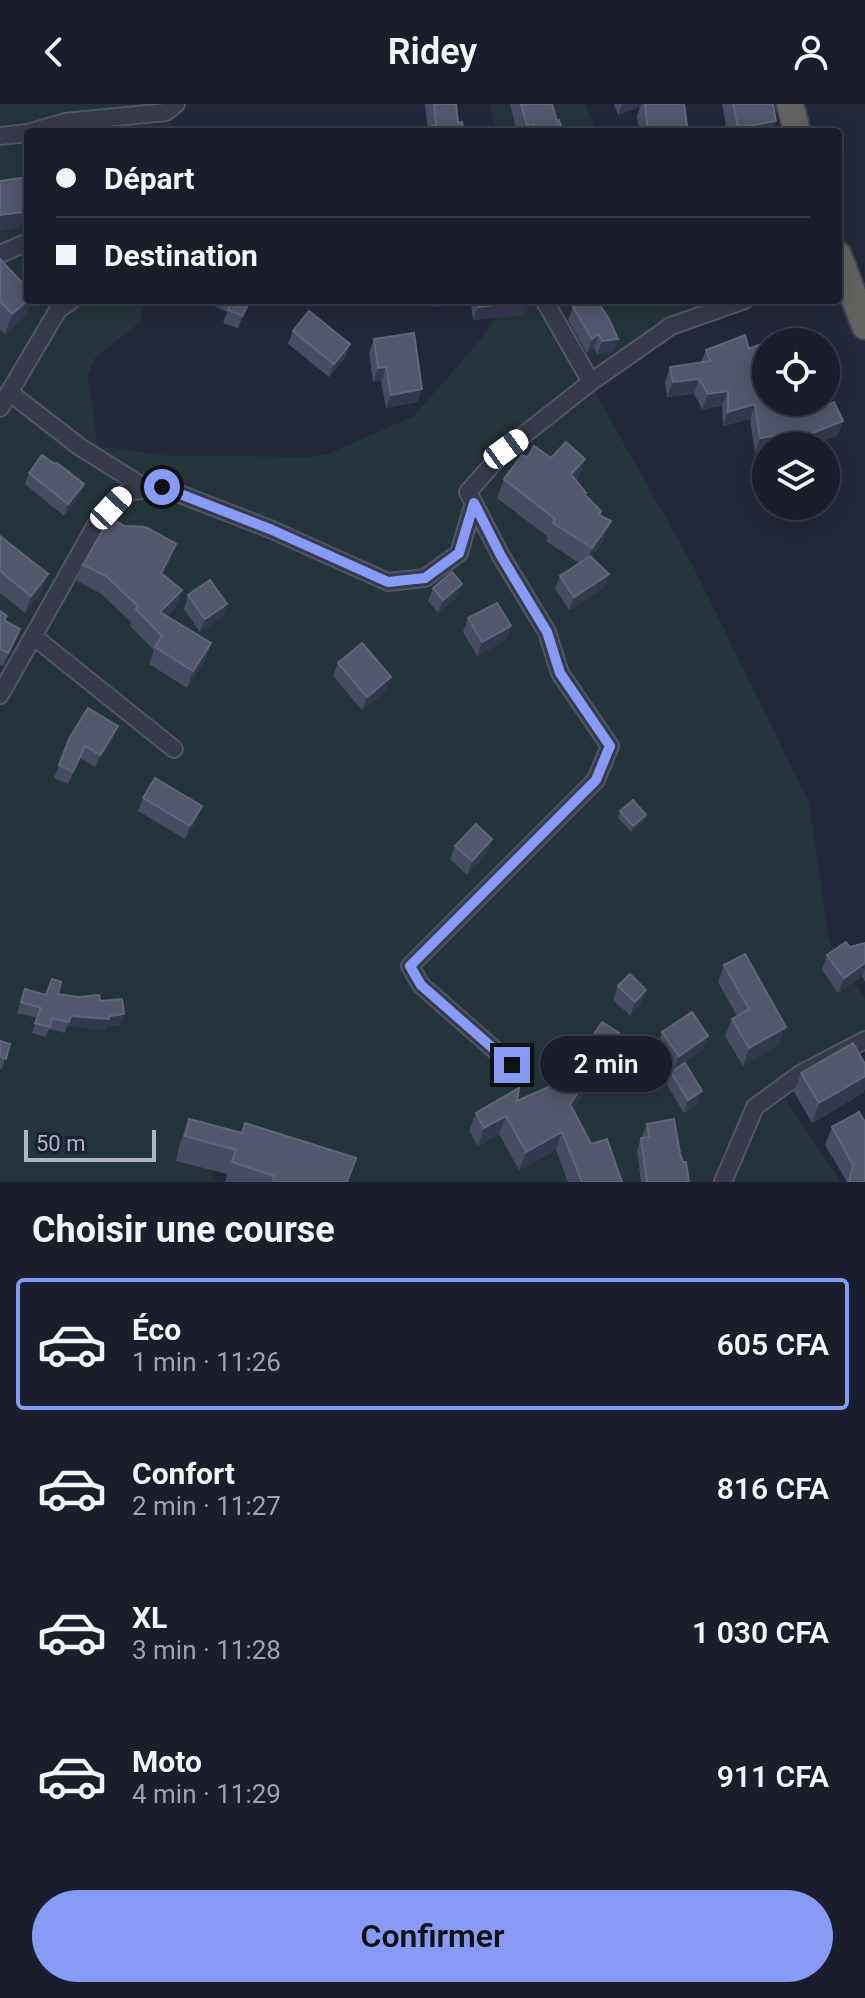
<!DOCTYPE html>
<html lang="fr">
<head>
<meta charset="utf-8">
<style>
	:root { --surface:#1a1e2c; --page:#272b38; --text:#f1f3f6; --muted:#9fa2a9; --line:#383c48; --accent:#879bf6 }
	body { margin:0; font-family:Roboto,sans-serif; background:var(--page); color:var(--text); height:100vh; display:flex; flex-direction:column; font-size:30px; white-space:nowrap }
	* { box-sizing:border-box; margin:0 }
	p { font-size:26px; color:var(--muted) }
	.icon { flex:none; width:44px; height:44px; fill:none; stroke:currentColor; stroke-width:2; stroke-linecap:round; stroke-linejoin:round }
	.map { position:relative; height:1078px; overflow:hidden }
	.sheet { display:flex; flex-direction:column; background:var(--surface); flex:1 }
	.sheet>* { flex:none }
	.top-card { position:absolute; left:24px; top:24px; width:818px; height:176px; border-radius:8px; box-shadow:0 4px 20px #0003,0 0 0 2px var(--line); display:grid; align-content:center; height:176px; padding:0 32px; background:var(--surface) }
	.controls { position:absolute; left:752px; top:224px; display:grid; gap:16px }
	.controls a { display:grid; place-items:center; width:88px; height:88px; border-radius:50%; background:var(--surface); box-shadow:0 4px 20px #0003,0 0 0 2px var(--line); font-size:40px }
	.scale { position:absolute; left:24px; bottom:20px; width:132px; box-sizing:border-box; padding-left:8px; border:4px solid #b1b5c6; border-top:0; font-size:22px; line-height:28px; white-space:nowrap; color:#b1b5c6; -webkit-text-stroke:6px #1b1f2f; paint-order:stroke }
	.end { position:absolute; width:36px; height:36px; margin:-18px; border:10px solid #879bf6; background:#111; box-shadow:0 0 0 4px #111 }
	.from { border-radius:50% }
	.bubble { position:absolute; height:56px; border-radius:28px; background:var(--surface); box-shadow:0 4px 20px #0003,0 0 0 2px var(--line); font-size:26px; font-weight:600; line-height:56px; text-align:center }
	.car { position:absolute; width:24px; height:48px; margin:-24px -12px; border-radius:10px; box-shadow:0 0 6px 2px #0007; background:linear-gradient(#fff 24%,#345 0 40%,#fff 0 76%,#345 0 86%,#fff 0) }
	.top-card b { display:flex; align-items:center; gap:28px; height:76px; font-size:30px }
	.top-card b+b { border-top:2px solid var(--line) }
	.top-card i { width:20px; height:20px; background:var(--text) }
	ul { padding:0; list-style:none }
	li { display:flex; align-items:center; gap:24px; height:132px; margin:0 16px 12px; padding:0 16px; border:4px solid transparent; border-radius:8px }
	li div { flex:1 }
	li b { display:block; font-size:30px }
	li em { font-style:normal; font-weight:600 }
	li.selected { border-color:var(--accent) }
	li>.icon { width:72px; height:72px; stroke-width:1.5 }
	h2 { padding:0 32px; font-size:36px; line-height:96px }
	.cta { display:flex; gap:16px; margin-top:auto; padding:16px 32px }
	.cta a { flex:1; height:92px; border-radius:48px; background:var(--accent); color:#111; font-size:32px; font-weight:600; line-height:92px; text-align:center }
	header { display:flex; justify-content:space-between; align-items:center; height:104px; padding:0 32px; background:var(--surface); font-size:36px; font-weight:600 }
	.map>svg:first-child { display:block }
	.green { fill:#24343b }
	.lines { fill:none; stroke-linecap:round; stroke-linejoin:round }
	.minor-casing { stroke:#515565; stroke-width:20 }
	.trunk-casing { stroke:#3e4252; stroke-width:30 }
	.minor { stroke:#363a4a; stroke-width:16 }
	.trunk { stroke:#62625e; stroke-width:26 }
	.wall { fill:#464c62 }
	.shaded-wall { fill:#33394d }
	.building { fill:#52576c; stroke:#60667a; stroke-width:2 }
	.route { stroke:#879bf6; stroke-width:10 }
</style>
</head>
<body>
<header><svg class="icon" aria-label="back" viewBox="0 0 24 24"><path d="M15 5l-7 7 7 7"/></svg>Ridey<svg class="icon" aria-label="person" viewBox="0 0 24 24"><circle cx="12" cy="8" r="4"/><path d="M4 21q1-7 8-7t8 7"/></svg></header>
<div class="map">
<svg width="865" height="1078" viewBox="0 0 865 1078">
	<rect width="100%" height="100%" fill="#22283a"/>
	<!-- green -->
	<path class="green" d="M0,0H148L179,28H28V196H143L141,217L94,255L88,272L98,342L170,352L311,353L328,350L414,312L480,236L507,196H744L671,222L592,283L694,464L809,699L829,836L865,895V932L778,984L841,1078H347L329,1060L222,1037L211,1071L217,1078H0Z
		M490,0H585L597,28H495Z"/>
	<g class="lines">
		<defs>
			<path id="minor" d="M31,28L65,18L166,8L176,0
				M0,32L28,29
				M0,150L28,138
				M544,196L591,278
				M9,288L80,343L147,385
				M0,304L58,206L72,196
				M33,532L174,645
				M0,591L96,421L127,388L162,383L270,425L388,478L425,474L459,449L474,399
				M512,961L421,881L410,862L596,676L610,642L560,569L547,528L501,452L468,388L506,345L591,278L671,222L745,196
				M723,1078L755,1003L800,970L865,936"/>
			<path id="trunk" d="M790,0L797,28
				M838,151L865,222"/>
		</defs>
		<!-- minor casing -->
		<use href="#minor" class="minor-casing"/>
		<!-- trunk casing -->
		<use href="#trunk" class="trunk-casing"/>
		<!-- minor -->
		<use href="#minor" class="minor"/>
		<!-- trunk -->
		<use href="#trunk" class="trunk"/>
	</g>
	<!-- wall -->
	<path class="wall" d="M425,0H456L458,19L464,28H428Z
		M510,0H552L557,17L563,28H517Z
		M614,0H684L688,28H639L637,12L640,3L618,11Z
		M722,0H773L776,17L772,28H727Z
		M0,155L28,196H32L26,211L5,230L0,225Z
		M208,196H252L238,224L223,219L227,208L207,199Z
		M432,196H530L525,211L473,216L471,201L472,198L433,203Z
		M573,203L618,235L613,248L597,251L594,243L587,249L568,216Z
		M293,227L345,254L329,273L288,240Z
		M374,235L422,285L417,298L386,304L381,277L373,278L369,249Z
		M749,245L808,311L838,331L812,342H766L755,349L750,315L723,322L722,302L702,305L694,290L667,293L665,278L670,263L701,258L706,246Z
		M528,353L585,355L578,374L575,376L586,389L585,391L600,411L604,435L591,454L604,484L569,506L555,485L560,472L579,459L546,437L548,433L497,394L504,375Z
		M29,369L84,380L80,391L64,412L25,380Z
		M0,432L42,487L25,509L0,489Z
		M170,456L163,470L182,486L176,503L167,512L211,539L205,556L187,584L149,560L154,546L130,522L131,518L100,489L77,477L83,461Z
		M462,480L457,493L438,509L428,497L433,484Z
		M188,491L227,500L222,513L200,528L184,505Z
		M0,507L7,512L5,517L15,538L3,562L0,561Z
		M468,514L511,522L506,536L477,552L463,528Z
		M338,559L386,586L362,606L333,572Z
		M70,633L113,634L95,663L80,654L68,680L54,674Z
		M143,694L197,715L185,735L138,707Z
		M620,707L644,717L631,728L618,714Z
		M492,735L488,748L467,771L450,755L455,742Z
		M865,839V878L862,872L838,889L822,866L827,851Z
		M724,861L779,940L743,962L725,932L732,915L737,912L718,878Z
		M618,882L641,899L630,911L613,896Z
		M25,885L46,891L58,890L100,897L124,910L120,921L107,922L106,926L67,922L65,929L49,925L46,933L32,929L37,914L17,909Z
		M662,928L703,945L674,965L657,942Z
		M0,937L10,940L2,965H0Z
		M612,947L573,1005L591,1040L622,1078H568L556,1046L519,1066L499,1030L478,1042L469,1027L476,1009L517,997L562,977Z
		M865,960V984L863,989L812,1019L794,988L801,969Z
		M671,968L698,1000L684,1009L667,981Z
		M189,1015L347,1078H225L227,1070L176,1057L180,1039Z
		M647,1020L680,1049L689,1078H641L637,1046L641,1034H643L642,1032Z
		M832,1023L865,1078H847L825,1041Z"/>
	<!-- shaded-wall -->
	<path class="shaded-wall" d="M622,0H641L640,3L618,11Z
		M776,17L772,28H736L738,24Z
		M533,20L530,28H525L527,21Z
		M28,103V119L20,120L19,124L0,127V111Z
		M28,196H32L26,211L5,230L12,210Z
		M250,196H252L238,224L242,212Z
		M436,196H473L472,198L433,203Z
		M530,197L525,211L473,216L478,203Z
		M599,230L594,243L587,249L592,235Z
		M618,235L613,248L597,251L602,237Z
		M350,240L345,254L329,273L334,260Z
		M386,263L381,277L373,278L378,264Z
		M699,275L694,290L667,293L673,278Z
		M422,285L417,298L386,304L391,291Z
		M728,287L722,302L702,305L708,290Z
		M755,300L750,315L723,322L728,308Z
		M843,317L838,331L812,342H783Z
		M779,331L775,342H766V347L755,349L760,334Z
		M585,355L578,374L564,389L571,370Z
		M84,380L80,391L64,412L68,400Z
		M611,417L604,435L585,463L592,444Z
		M176,440L170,456L155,485L161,469Z
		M48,470L42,487L25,509L31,492Z
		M609,470L604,484L569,506L574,493Z
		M462,480L457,493L438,509L443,496Z
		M182,486L176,503L154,524L160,508Z
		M227,500L222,513L200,528L205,515Z
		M511,522L506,536L477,552L482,538Z
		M20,525L15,538L3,562L8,549Z
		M211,539L205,556L187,584L193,567Z
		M391,573L386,586L362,606L367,593Z
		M118,622L113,634L95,663L100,651Z
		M202,702L197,715L185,735L190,722Z
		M646,711L644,717L631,728L633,722Z
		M492,735L488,748L467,771L472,757Z
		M865,859V864L862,872L838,889L844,874Z
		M646,886L641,899L630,911L635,898Z
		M124,910L120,921L107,922L106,926L67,922L71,912Z
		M786,923L779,940L743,962L749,944Z
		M619,929L612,947L564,1018L570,1000Z
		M708,932L703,945L674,965L679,952Z
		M865,972V984L863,989L812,1019L819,999Z
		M702,987L698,1000L684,1009L688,996Z
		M506,1012L499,1030L478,1042L484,1024Z
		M562,1028L556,1046L519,1066L526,1048Z"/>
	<!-- building -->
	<path class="building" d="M434,0H456L458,19L462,18L464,28H433L432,22H436Z
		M521,0H552L557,17L559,16L563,28H536L533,20L527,21Z
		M645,0H684L688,28H648Z
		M733,0H773L776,17L738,24Z
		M28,73V103L24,104L25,108L0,111V77Z
		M0,155L28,185V196L12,210L0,197Z
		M231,196H250L242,212L228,206Z
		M477,196H530V197L478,203Z
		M584,196H596L608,213L618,235L602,237L599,230L592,235L573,203Z
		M309,207L350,240L334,260L293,227Z
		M793,228L796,238H767Z
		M414,229L422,285L391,291L386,263L378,264L374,235Z
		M745,231L749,245L766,238V298H802L808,311L834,298L843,317L783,341L779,331L760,334L755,300L728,308V287L708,290L699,275L673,278L670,263L710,257L706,246Z
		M566,338L585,355L571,370L586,389L584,390L601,407L599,411L611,417L592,444L553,419L555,415L504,375L522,351L528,353L534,342L551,354Z
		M42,351L55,360L57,359L84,380L68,400L29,369Z
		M110,413L124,422L146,423L176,440L161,469L182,486L160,508L211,539L193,567L155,543L162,532L136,505L138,502L106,472L83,461Z
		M0,432L48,470L31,492L0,467Z
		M590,452L609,470L574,493L560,472Z
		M452,468L462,480L443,496L433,484Z
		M210,476L227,500L205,515L188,491Z
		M497,499L511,522L482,538L468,514Z
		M0,507L7,512L4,516L20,525L8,549L0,545Z
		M362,539L391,573L367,593L338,559Z
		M88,604L118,622L100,651L85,642L73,668L59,661L70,633Z
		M155,674L202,702L190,722L143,694Z
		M633,696L646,711L633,722L620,707Z
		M476,720L492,735L472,757L455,742Z
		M846,838L850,843L865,839V859L844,874L827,851Z
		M745,850L786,923L749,944L732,915L749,905L724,861Z
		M630,870L646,886L635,898L618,882Z
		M52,875L61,878L58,890L78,893L99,891L100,897L122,895L124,910L110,912L109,915L71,912L69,918L52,914L50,923L35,919L41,904L21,898L25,885L46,891Z
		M692,908L708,932L679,952L662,928Z
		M602,918L619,929L570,1000L591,1040L607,1035L622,1078H582L562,1028L526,1048L506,1012L484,1024L476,1009L519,984L517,997L562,977Z
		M0,937L10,940L6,955L0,953Z
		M853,939L865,960V972L819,999L801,969Z
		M685,959L702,987L688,996L671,968Z
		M859,1008L865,1018V1078H849L853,1061L832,1023Z
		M189,1015L242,1029L245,1019L356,1054L347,1078H273L274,1072L232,1058L236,1046L185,1032Z
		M674,1015L680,1049L683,1058H686L689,1078H647L641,1034L649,1033L647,1020Z"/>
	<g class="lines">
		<!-- route -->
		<path class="route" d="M162,383L270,425L388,478L425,474L459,449L474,399L501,452L547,528L560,569L610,642L596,676L410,862L421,881L512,961"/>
	</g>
</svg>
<div class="controls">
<a><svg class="icon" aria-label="locate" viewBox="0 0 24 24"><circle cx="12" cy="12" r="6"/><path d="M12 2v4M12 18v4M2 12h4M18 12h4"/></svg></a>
<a><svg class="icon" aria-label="layers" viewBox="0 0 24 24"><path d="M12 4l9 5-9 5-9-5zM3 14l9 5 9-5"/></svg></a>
</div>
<div class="scale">50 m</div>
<i class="end from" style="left:162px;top:383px"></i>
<i class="end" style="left:512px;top:961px"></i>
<div class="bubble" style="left:540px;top:932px;width:132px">2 min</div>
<i class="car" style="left:506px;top:345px;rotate:54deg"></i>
<i class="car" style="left:111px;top:404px;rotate:43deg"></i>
<div class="top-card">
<b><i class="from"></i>Départ</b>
<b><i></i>Destination</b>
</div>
</div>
<section class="sheet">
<h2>Choisir une course</h2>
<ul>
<li class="selected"><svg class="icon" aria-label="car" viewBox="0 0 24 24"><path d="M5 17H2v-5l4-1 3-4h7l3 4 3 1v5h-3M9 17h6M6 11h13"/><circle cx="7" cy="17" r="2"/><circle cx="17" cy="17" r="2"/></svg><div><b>Éco</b><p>1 min · 11:26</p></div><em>605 CFA</em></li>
<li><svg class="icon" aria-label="car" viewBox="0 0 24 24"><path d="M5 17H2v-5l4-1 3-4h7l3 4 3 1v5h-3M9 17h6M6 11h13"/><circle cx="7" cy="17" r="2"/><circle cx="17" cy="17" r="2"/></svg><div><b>Confort</b><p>2 min · 11:27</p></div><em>816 CFA</em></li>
<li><svg class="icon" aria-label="car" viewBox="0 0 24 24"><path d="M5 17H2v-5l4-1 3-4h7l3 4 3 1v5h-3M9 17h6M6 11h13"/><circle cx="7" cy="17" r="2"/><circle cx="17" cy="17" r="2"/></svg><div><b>XL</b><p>3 min · 11:28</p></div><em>1 030 CFA</em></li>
<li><svg class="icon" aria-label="car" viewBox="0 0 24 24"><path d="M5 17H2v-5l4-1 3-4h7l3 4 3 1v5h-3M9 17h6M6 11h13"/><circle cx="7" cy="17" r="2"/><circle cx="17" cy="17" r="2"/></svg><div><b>Moto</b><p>4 min · 11:29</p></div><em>911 CFA</em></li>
</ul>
<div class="cta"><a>Confirmer</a></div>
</section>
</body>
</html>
